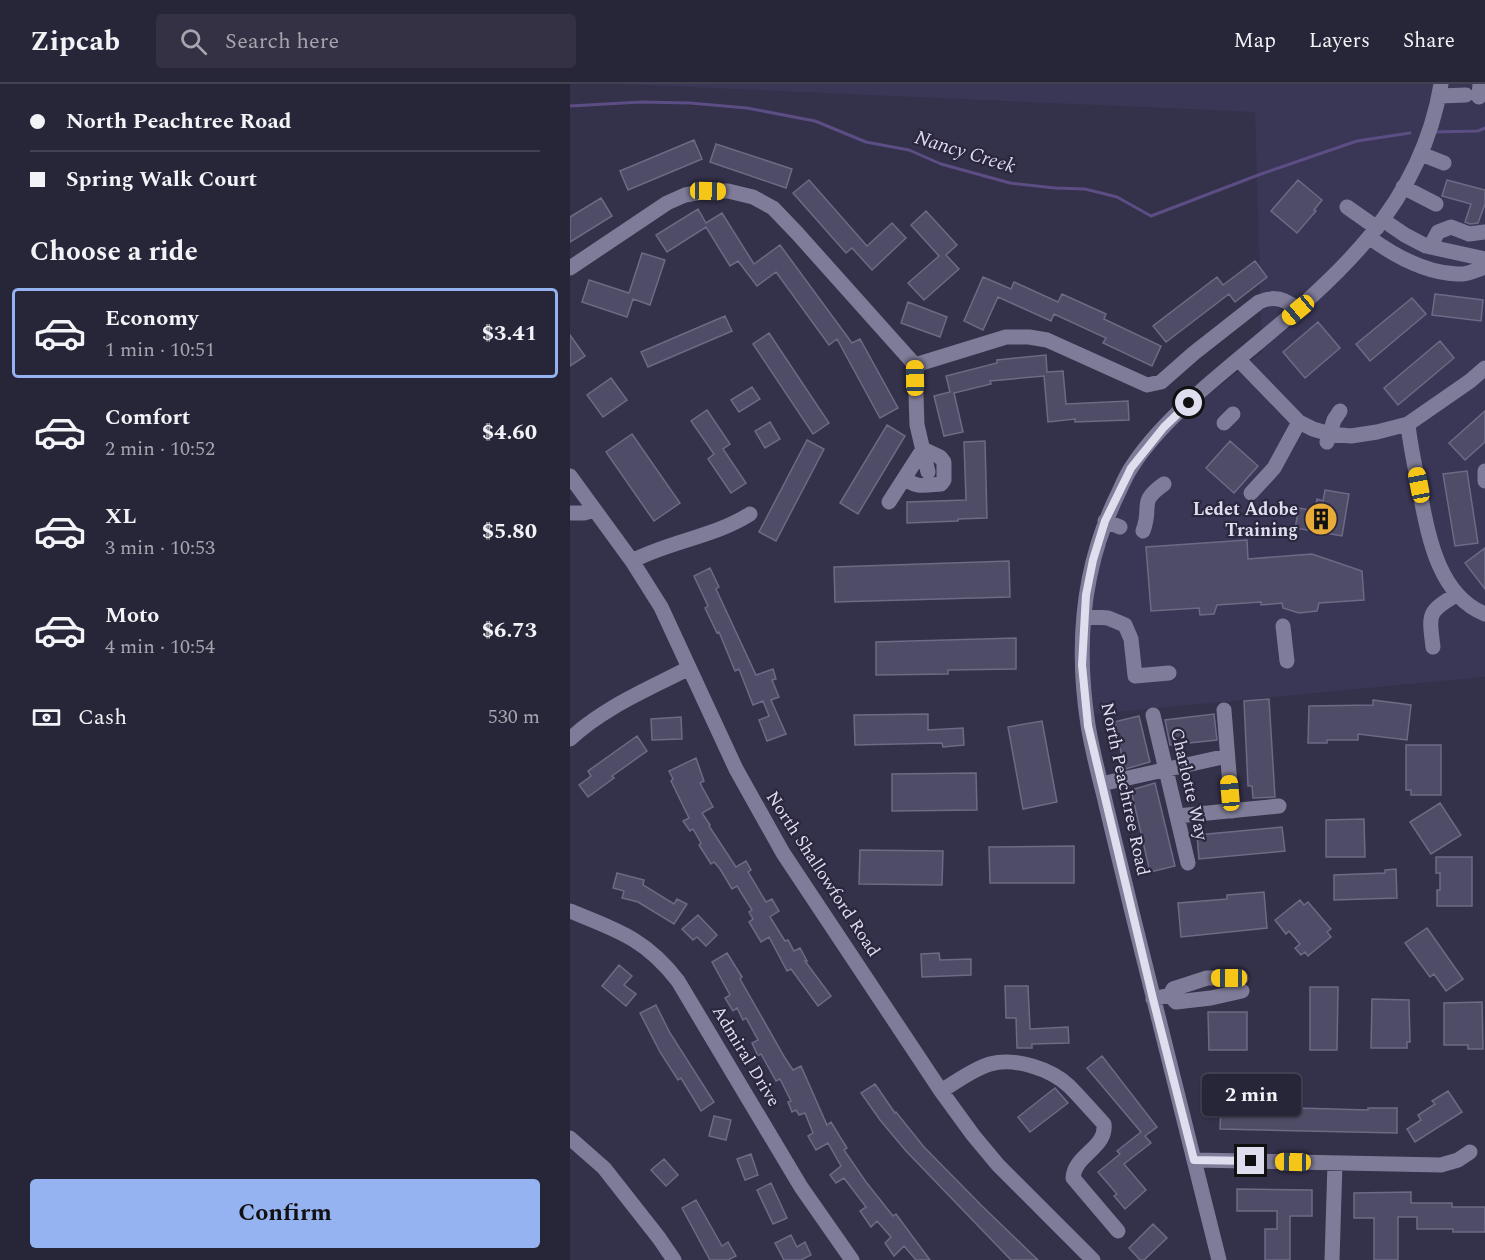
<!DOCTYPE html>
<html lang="en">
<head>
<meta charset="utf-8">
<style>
	:root { --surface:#272538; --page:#333143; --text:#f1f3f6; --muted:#a4a5ae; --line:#434253; --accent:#95b2f1 }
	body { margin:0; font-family:Spectral,serif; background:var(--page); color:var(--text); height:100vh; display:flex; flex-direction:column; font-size:22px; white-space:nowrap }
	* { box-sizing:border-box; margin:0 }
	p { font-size:20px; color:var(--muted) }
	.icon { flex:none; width:33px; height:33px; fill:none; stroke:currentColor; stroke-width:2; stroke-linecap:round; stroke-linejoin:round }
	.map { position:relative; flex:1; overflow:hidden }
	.drawer { display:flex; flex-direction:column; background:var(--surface); width:570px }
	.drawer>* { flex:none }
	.top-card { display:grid; align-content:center; height:132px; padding:0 30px; background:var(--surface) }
	.end { position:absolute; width:27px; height:27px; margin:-14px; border:8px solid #dfdeee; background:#111; box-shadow:0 0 0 3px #111 }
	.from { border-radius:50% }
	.bubble { position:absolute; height:42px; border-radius:6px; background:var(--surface); box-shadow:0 2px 4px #0004,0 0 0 2px var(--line); font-size:20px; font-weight:700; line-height:42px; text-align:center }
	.car { position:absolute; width:18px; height:36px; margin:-18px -9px; border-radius:8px; box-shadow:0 0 4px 2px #0007; background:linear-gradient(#f5c518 24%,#345 0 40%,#f5c518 0 76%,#345 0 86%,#f5c518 0) }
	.top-card b { display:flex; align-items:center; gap:21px; height:57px; font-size:22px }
	.top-card b+b { border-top:2px solid var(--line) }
	.top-card i { width:15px; height:15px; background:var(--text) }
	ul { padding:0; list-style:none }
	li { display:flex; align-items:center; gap:18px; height:90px; margin:0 12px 9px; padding:0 18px; border:3px solid transparent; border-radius:6px }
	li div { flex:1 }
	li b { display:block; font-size:22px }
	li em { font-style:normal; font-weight:700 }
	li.active { border-color:var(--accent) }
	li>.icon { width:54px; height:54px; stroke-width:1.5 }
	h2 { padding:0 30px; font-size:27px; line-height:72px }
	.pay { display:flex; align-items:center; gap:15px; height:66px; padding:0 30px; font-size:22px }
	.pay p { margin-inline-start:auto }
	.button { display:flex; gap:12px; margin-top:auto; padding:12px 30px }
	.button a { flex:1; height:69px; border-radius:6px; background:var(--accent); color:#111; font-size:24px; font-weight:700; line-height:69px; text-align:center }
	header { display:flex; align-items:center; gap:36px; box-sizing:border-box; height:84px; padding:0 30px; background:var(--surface); border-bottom:2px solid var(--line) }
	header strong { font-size:28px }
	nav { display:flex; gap:33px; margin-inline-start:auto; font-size:21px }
	.search { width:420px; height:54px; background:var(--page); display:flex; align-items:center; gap:15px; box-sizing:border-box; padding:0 21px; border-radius:6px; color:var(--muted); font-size:22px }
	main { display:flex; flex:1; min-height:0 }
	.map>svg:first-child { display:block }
	.built { fill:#3a3656 }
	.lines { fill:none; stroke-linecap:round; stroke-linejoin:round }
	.stream { stroke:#5c4d84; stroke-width:3 }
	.building { fill:#4f4c67; stroke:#6c6a85; stroke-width:1.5 }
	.minor { stroke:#7f7c99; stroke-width:15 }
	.route { stroke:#dfdeee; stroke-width:8 }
	.labels { text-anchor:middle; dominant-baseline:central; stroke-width:4.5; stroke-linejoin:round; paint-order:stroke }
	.poi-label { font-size:18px; font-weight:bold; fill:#dfdeee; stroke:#2a273f; text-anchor:end }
	.street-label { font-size:18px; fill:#dfdeee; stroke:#2a273f }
	.water-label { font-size:20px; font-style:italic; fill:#dcdbf1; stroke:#2a273f }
</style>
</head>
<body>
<header>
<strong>Zipcab</strong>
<div class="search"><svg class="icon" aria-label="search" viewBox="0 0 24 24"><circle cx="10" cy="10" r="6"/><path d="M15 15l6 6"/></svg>Search here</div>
<nav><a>Map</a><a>Layers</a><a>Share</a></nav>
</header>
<main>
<section class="drawer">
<div class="top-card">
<b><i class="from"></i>North Peachtree Road</b>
<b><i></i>Spring Walk Court</b>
</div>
<h2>Choose a ride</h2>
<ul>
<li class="active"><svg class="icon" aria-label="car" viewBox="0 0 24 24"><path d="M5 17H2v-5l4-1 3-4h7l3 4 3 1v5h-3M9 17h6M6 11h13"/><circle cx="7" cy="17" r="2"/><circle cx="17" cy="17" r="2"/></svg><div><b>Economy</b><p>1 min · 10:51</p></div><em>$3.41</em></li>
<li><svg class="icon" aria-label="car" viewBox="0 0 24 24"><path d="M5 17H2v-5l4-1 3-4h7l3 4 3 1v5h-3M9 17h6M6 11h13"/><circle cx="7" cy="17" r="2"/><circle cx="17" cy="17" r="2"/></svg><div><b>Comfort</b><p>2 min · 10:52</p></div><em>$4.60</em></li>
<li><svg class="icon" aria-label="car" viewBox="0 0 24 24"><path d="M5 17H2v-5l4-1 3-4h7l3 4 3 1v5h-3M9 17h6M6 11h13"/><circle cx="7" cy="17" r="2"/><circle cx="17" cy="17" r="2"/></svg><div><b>XL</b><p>3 min · 10:53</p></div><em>$5.80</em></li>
<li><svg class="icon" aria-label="car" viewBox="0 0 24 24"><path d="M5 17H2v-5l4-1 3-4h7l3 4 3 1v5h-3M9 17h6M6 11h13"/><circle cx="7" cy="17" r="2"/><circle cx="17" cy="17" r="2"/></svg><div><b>Moto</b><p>4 min · 10:54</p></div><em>$6.73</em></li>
</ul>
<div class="pay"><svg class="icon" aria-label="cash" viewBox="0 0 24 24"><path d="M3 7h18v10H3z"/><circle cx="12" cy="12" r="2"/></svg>Cash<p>530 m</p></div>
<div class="button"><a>Confirm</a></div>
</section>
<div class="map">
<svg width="915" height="1176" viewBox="0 0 915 1176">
	<rect width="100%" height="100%" fill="#34314a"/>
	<!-- built -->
	<path class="built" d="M51,0H915V593L514,631V526L557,391L600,342L692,268L685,28Z"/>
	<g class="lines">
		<!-- stream -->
		<path class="stream" d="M0,22L71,18L120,19L177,24L245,37L296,58L339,66L371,80L440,99L485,104L515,105L547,113L581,132L691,90L787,57L840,49
			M863,48L908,47L915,44"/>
	</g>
	<!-- building -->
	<path class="building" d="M124,56L132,75L58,106L50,87Z
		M146,60L222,85L216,104L140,78Z
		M239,96L297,162L322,139L336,154L302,186L282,164L276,169L223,109Z
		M728,96L752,116L744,126L746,127L727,149L701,127Z
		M877,96L915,106V120L908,139L900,140L895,138L901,120L872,112Z
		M31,114L42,132L0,158V133Z
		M128,125L136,139L152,129L184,180L210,161L282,259L290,255L328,324L310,334L267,255L259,261L206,188L187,202L168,177L160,182L136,143L97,168L86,151Z
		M356,127L387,161L376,171L389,185L354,216L338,199L369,172L341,141Z
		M72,169L95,176L80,221L63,215L57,233L12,218L19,196L59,209Z
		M685,177L697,193L665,218L659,210L596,258L583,242L647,193L653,201Z
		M413,193L441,205L444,198L488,218L492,210L536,230L534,235L591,262L582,282L533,259L536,254L484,230L481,237L428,213L413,246L394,237Z
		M865,210L913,216L911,237L862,231Z
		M842,214L856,230L800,277L786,260Z
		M338,218L377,233L370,253L331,239Z
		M155,232L162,247L78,283L71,268Z
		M748,238L770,264L735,294L713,268Z
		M199,249L259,339L243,350L183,260Z
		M0,251L15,272L0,282Z
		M870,257L884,274L828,321L814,304Z
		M476,271L477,288L493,287L496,320L558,317L559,336L505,338V335L478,338L474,292L420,297L421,300L384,309L393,348L374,352L364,312L380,308L376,292L427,279V276Z
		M41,294L57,316L33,333L17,311Z
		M182,303L190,315L169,328L161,316Z
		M137,326L160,360L153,365L176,399L161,409L138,375L144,370L121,337Z
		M915,327V358L895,376L879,359Z
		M200,338L210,355L195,364L185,347Z
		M317,341L335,352L288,430L270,419Z
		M62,350L110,419L84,437L36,368Z
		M237,356L254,365L206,457L189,448Z
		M415,357L417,434L388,435V437L337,439V418L396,416L394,358Z
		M660,357L688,382L664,409L636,384Z
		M897,387L908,459L885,462L873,390Z
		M755,406L779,410L772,452L725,444L729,424L745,427L747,415L753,417Z
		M677,456L678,475L742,470L792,487L794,516L749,519L747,527L729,529L713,524L712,519L691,521V518L647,521L644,530L630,531L629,524L581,527L576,463Z
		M915,464V505L895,479Z
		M439,477L440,513L265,518L264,483Z
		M140,484L149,503L146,505L186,591L203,585L206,595L202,596L209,613L201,616L216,650L197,657L189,636L199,632L193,617L183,621L169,585L165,587L149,548L147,549L135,524L138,522L124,492Z
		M446,554V585L378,586V590L306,591V558Z
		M699,615L705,713L683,714L682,702H678L674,617Z
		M803,616L841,621L837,656L788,650V656H757V659H738L739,622L803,621Z
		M358,630V646L393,644L394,661L373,663L372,659L285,661L284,631Z
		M644,630L647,656L600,661L595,636Z
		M569,632L580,678L555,685L544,638Z
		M111,633L112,655L82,656L81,635Z
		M472,637L487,718L453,725L438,643Z
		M67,652L77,667L42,692L44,694L18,713L9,701L21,692L18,687Z
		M836,661H871V711H841V706H836Z
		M126,674L134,697L130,699L143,723L132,729L140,741L139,742L166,783L176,777L181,786L178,788L196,818L202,815L209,827L200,833L215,857L218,856L224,867L230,864L237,877H235L261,912L248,922L221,885L217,887L199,853L191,858L179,838L183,835L179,828L182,826L167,802L162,805L150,785L144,778L141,780L129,761L131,759L123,745L120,747L113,737L119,734L101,697L103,695L99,687Z
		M406,689L407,726L322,727V690Z
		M585,699L605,782L580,788L561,706Z
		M870,719L891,751L861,770L840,738Z
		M794,735L795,773H756V736Z
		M712,743L715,767L629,775L627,751Z
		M504,762V799H420L419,763Z
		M290,766L373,767L372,801L289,800Z
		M866,773H902V822H867V806H870V789H866Z
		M826,785L827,814L764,816V791L815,789V786Z
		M47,789L74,796L73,801L104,820L107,815L117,820L104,840L68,818L52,814L54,807L43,804Z
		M694,808L697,844L611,853L608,819L657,815V811Z
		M730,816L734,821L738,818L761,845L757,848L761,853L738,872L735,868L731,871L725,864L730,860L719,847L716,850L705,836Z
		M128,831L147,851L136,862L127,853L123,856L112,845Z
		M857,844L893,895L876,907L864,890L860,893L835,859Z
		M157,869L172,893L170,895L215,974L223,986L231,982L257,1041L261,1038L277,1064L274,1066L296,1098L323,1132L326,1130L360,1176H346L334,1162L324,1172L315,1159L321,1153L307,1137L301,1143L290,1127L296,1123L274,1094L266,1099L260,1091L271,1082L258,1059L246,1066L238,1052L243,1049L235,1029L229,1031L226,1026L222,1028L218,1018L221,1017L210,995L206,997L191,970L188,972L182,959L188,956L176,934L173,936L167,924L163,927L155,914L160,911L142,878Z
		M369,869L370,876L401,875V891L352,893L351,870Z
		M49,881L62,892L54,901L66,910L56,922L32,902Z
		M435,902H458L460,945L498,943L499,959L462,960V964H447L446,934H436Z
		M740,903H768L767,966H740Z
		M802,915L839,916L840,958H837V964H801Z
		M912,918L913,965H898V961H874V919Z
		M86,921L100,949L144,1018L131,1027L111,994L108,996L90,968L70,929Z
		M638,928H677V966H639Z
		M532,972L587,1043L575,1052L581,1059L554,1080L576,1106L555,1125L544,1112L547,1110L528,1088L550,1070L547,1067L571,1048L517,984Z
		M305,1000L325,1029L326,1028L354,1063L412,1122L468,1176H441L336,1067L310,1036L291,1009Z
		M485,1004L498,1019L460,1048L448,1033Z
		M878,1007L892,1028L845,1058L837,1045L851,1036L848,1031L865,1020L862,1017Z
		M651,1024L704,1026V1029L729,1030V1024L798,1026V1024H827V1049L650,1045Z
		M144,1032L161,1036L156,1056L139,1052Z
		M181,1070L188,1091L175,1096L167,1075Z
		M94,1075L108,1091L96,1102L81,1086Z
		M201,1099L217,1134L203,1140L187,1106Z
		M667,1105L742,1106V1132H720V1176H695V1145H707V1127H667Z
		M841,1108V1119H882V1123H915V1148H883V1145H847V1133H828V1176H804V1134H784V1109Z
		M126,1116L152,1162L158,1158L166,1172L158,1176H140L112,1124Z
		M583,1140L597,1154L574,1176H570L559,1164Z
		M221,1151L227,1163L235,1158L241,1171L231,1176H214L205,1159Z"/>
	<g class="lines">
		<!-- minor -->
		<path class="minor" d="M869,12L896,11
			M909,13L910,0
			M851,70L874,79
			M833,103L866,120
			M777,123L807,144
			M813,136L835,151L856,162L915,175
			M800,154C825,172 856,189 887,190C897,191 906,186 915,183
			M860,163L868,148L881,143L899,150L915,148
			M0,184L97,119L115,111L138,107H158L183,113L203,124L227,149L345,281L436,253H459L477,256L577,301L591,298L624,269L689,218C704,211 716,215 728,226
			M669,276L729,338L743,345L760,350L781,352L807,348L838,340L900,297L915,284
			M345,281L347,341L358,388
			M654,339L663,330
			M838,340C840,361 845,382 849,404C858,449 867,511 915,530
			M757,358L764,336L770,327
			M915,387V397
			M0,392L62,477L91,523L166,685L213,769L371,1007L403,1051L428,1081L523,1176
			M681,409L704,384L729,338
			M319,418L353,365L370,373L374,378V396L371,400C357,401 344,405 335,393
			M0,429H14L25,426
			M535,437L550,443
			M573,447C583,421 567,419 594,400
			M62,477C100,457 144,453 180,430
			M514,532L538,534L555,541L561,555L565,592L599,589
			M713,542L717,577
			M863,563C859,530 857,528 886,511
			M654,626L662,727
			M583,631L618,779
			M0,655C34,623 79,605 119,584
			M531,700L657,672
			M607,732L709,722
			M0,827C47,846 76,855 108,897L231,1103L282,1176
			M600,911L606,918L641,914L672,907
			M583,915L600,911L603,905L637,894H671
			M371,1007C386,998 403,985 420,980C445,973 481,985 499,1002C511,1014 522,1027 534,1040C537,1064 504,1071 503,1094L548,1147
			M0,1054L34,1084L89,1154L104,1176
			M624,1076L871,1081L888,1076L900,1068
			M649,1176C621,1060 590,944 562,828C553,790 543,751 534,712C528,689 522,665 518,641C506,564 512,485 546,414C551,404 555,393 561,384C579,355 606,329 632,306C734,217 847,145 871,0
			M762,1176L765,1079"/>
	</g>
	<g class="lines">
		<!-- route -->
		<path class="route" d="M619,319L594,343L561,384L535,437L523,476L516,511L512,581L518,642L583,915L624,1076L681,1077"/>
	</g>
	<!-- icons -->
	<defs>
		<symbol id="building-disc" viewBox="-11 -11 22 22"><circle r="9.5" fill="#e8ab37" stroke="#2a273f"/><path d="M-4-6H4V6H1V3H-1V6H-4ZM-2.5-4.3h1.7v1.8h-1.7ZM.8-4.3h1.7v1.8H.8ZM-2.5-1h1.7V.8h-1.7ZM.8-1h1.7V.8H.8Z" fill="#111"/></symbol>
	</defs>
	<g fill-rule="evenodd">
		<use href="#building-disc" x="732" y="416" width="38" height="38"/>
	</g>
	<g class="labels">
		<!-- poi labels -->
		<g class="poi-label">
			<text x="728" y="425">Ledet Adobe<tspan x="728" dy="21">Training</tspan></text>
		</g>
		<!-- street labels -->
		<g class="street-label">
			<text transform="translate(619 700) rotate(77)">Charlotte Way</text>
			<text transform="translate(555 705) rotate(78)">North Peachtree Road</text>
			<text transform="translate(253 790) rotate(57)">North Shallowford Road</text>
			<text transform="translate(176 972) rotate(59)">Admiral Drive</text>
		</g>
		<!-- water labels -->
		<g class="water-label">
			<text transform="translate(395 68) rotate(17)">Nancy Creek</text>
		</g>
	</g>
</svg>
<i class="end from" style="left:619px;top:319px"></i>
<i class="end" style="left:681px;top:1077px"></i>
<div class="bubble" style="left:632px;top:990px;width:99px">2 min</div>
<i class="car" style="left:138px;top:107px;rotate:91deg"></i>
<i class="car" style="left:728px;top:226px;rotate:230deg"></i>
<i class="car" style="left:345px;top:294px;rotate:359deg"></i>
<i class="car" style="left:849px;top:401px;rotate:349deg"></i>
<i class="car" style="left:660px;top:709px;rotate:355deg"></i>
<i class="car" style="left:659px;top:894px;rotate:270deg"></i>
<i class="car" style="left:723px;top:1078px;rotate:271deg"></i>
</div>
</main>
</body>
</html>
